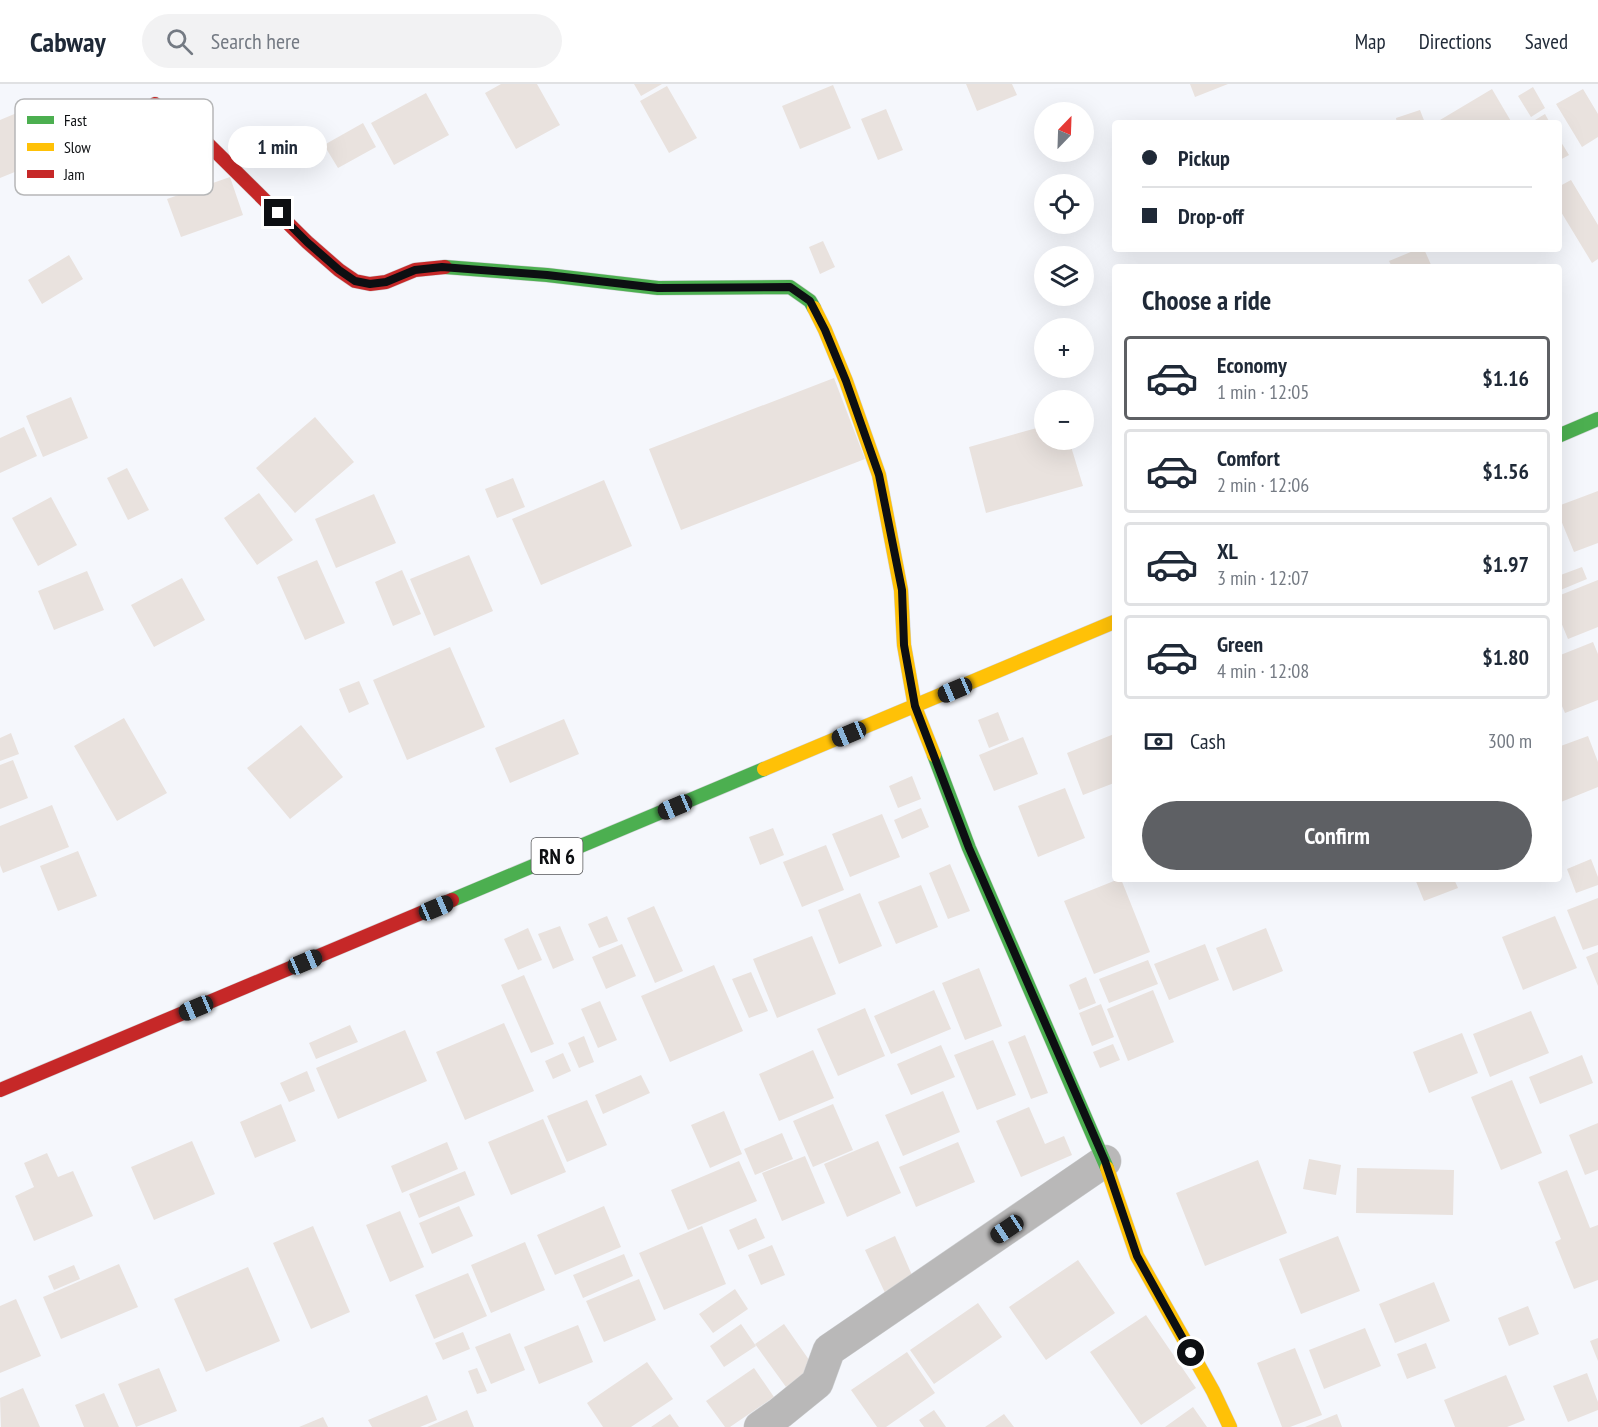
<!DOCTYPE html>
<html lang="en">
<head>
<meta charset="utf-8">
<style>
	:root { --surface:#fff; --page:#f2f2f3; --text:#1f2937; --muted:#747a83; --line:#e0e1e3; --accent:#5e6064 }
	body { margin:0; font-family:"PT Sans Narrow",sans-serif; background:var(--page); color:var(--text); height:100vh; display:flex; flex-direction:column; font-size:22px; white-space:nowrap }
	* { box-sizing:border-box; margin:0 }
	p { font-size:20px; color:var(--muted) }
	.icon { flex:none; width:33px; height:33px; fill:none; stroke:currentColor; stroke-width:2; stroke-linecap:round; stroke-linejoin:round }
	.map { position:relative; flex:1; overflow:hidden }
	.panel { position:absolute; left:1112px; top:180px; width:450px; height:618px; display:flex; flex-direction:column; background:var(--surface); border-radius:6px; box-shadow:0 6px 24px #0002 }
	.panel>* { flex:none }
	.top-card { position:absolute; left:1112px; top:36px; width:450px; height:132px; border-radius:6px; box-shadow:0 6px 24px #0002; display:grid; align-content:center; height:132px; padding:0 30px; background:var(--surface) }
	.needle { width:39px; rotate:23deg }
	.fabs { position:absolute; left:1034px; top:18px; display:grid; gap:12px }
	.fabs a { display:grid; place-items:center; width:60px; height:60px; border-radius:50%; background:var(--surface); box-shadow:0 6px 24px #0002; font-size:30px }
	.end { position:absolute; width:27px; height:27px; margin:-14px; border:8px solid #0d0f12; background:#fff; box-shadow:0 0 0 3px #fff }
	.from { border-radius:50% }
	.bubble { position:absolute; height:42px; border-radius:21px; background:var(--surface); box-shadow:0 6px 24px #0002; font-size:20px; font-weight:800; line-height:42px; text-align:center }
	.car { position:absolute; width:18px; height:36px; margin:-18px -9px; border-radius:8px; box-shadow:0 0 4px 2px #0007; background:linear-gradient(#222 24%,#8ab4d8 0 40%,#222 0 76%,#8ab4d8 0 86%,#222 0) }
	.top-card b { display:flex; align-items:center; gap:21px; height:57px; font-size:22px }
	.top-card b+b { border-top:2px solid var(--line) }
	.top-card i { width:15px; height:15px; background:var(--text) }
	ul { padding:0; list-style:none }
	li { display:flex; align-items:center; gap:18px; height:84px; margin:0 12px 9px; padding:0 18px; border:3px solid var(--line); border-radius:6px }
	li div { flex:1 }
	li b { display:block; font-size:22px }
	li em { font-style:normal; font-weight:800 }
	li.on { border-color:var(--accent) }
	li>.icon { width:54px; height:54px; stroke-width:1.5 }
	h2 { padding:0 30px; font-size:27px; line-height:72px }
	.pay { display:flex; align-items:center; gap:15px; height:66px; padding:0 30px; font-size:22px }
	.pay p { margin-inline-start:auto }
	.action { display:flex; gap:12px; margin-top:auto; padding:12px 30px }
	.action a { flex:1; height:69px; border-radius:36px; background:var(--accent); color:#fff; font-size:24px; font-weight:800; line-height:69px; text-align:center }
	header { display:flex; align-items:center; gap:36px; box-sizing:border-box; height:84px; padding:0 30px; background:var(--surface); border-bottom:2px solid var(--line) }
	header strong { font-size:28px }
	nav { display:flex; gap:33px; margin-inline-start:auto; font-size:21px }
	.search { width:420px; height:54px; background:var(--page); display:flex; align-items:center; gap:15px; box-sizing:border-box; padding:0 21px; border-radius:33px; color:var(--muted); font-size:22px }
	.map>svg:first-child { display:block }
	.building { fill:#e9e2de }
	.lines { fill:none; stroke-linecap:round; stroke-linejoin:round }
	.street-casing { stroke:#d1d3d6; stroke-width:33 }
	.fast-casing { stroke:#d1d3d6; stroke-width:15 }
	.slow-casing { stroke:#d1d3d6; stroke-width:15 }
	.jam-casing { stroke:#d1d3d6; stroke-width:15 }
	.street { stroke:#b9b8b8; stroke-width:32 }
	.fast { stroke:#4caf50; stroke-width:14 }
	.slow { stroke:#ffc107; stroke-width:14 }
	.jam { stroke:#c62828; stroke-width:14 }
	.route { stroke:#0d0f12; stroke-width:8 }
	.labels { text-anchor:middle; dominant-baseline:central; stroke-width:6; stroke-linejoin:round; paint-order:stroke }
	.shield { fill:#fff; stroke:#565759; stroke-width:1.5 }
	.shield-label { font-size:21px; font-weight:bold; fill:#0d0f12 }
	.key { fill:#fff; stroke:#b6b7b8; stroke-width:1.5 }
	.key-label { font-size:16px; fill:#0d0f12 }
</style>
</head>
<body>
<header>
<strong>Cabway</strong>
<div class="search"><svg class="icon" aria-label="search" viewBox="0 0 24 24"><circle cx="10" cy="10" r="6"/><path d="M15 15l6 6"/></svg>Search here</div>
<nav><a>Map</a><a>Directions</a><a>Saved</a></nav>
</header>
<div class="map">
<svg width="1598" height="1343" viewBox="0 0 1598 1343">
	<rect width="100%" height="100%" fill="#f5f7fc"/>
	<!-- building -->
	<path class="building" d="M501,0H537L560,41L516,65L485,9Z
		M634,0H662L641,12Z
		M966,0H1012L1017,11L977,27Z
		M1190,0H1228L1195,13Z
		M833,1L851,44L800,65L782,22Z
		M667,2L697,54L669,69L640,17Z
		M1533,3L1545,24L1531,33L1518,12Z
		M1492,5L1512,39H1442L1440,36Z
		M1583,5L1598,30V53L1582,63L1556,20Z
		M426,9L449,51L394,81L371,39Z
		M50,15L71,65L0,94V36Z
		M886,25L903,66L878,76L861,35Z
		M1420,26L1425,39H1397L1396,34Z
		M1545,30L1550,39H1530Z
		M363,39L376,63L338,84L324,61Z
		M1558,53L1569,71L1558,77Z
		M230,93L243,131L181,153L167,115Z
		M1571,96L1598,141V175L1592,179L1558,123V103Z
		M823,157L835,183L820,190L809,163Z
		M1418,165H1424L1432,183H1392L1389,177Z
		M69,171L83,195L42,220L28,196Z
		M834,294L865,375L681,446L649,365Z
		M71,313L88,354L43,373L26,332Z
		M315,333L354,378L295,429L256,384Z
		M1044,342V356H1069L1083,402L986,429L969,363Z
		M24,343L37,372L0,389V354Z
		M127,384L149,426L128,436L107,394Z
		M513,394L525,423L497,434L485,405Z
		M604,396L632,462L541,501L512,435Z
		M1598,407V459L1574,468L1558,429V422Z
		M259,409L293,456L257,481L224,434Z
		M374,410L396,459L336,484L315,435Z
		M51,413L77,461L38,482L12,434Z
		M469,471L493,527L434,552L410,495Z
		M317,476L345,539L305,556L277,493Z
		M1582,483L1587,495L1558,507V492Z
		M402,486L421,530L393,542L375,498Z
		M87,487L104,526L54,546L38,507Z
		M182,494L205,536L154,563L131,521Z
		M1598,496V543L1568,555L1558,531V512Z
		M1593,558L1598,570V616L1565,629L1558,613V572Z
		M450,563L485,643L407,676L373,596Z
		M359,597L369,620L349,629L339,605Z
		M998,628L1009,656L989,664L978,636Z
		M124,634L167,709L117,737L74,662Z
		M564,635L579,670L510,699L495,664Z
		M301,641L343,693L290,735L247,684Z
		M11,649L19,670L0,677V654Z
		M1114,650V699L1083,711L1067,669Z
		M1588,652L1598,678V703L1561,718L1558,711V663Z
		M1023,653L1038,690L994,707L979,671Z
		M13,676L28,714L0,725V681Z
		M912,692L921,715L898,724L889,702Z
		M1065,704L1085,754L1038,773L1018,722Z
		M52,721L69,763L3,789L0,781V742Z
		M921,724L929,743L902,755L894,736Z
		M882,730L900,773L850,793L832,750Z
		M773,744L784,771L760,781L749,753Z
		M826,761L844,806L802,823L783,778Z
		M78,767L97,812L58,827L40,782Z
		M1591,775L1598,793V801L1576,809L1567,785Z
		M950,780L970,827L948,835L929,789Z
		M1119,795H1121L1150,868L1094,890L1064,817Z
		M1415,795H1454L1458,804L1424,817Z
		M921,801L938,843L896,860L878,818Z
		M860,809L882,862L839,880L818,826Z
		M1598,814V861L1583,866L1567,826Z
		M654,822L683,887L655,899L627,834Z
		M607,832L618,857L599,864L588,840Z
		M1555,832L1577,884L1523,906L1502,853Z
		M560,842L574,876L553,885L538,850Z
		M528,844L542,876L518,886L504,855Z
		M1266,844L1283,887L1233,907L1216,864Z
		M812,852L836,910L777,934L753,875Z
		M622,860L636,892L606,905L592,873Z
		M1205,860L1219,896L1169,916L1154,880Z
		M1598,868V902L1586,873Z
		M1148,876L1158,900L1109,919L1099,895Z
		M714,881L743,947L670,978L641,912Z
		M979,884L1002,942L965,956L942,899Z
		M751,888L768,927L749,934L732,895Z
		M524,891L554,960L531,969L501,901Z
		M1086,893L1096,919L1079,926L1069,901Z
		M934,906L951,945L891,970L874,932Z
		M1153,906L1174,958L1128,977L1107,925Z
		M600,917L617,956L598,964L581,925Z
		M1101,920L1114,953L1092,962L1079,929Z
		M865,924L885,972L838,992L817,945Z
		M1531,927L1549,969L1490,993L1473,950Z
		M504,939L534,1007L465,1036L436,968Z
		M350,941L358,958L316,975L309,959Z
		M405,946L427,997L338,1035L316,984Z
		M1462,949L1478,989L1429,1009L1413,968Z
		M1025,951L1048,1009L1031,1015L1008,958Z
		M584,952L594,978L579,984L568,959Z
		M993,956L1016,1011L977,1026L954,971Z
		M1113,960L1120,976L1100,984L1093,968Z
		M941,961L955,993L911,1011L897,980Z
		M813,966L834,1014L779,1037L759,990Z
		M563,969L571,987L553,995L545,977Z
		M1582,971L1593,999L1540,1020L1529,993Z
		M307,987L315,1007L289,1018L280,999Z
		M641,991L650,1009L603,1030L595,1011Z
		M1512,996L1542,1069L1501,1086L1471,1013Z
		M943,1007L960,1048L903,1072L885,1031Z
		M587,1016L607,1061L567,1078L547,1032Z
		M281,1020L296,1057L255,1074L240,1038Z
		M833,1020L853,1066L813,1083L793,1037Z
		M1029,1023L1045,1060L1064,1052L1072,1071L1021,1093L996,1037Z
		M724,1027L742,1070L710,1084L691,1041Z
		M543,1035L566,1088L511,1111L488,1058Z
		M1598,1039V1086L1585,1091L1569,1051Z
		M782,1049L793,1075L755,1091L744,1065Z
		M192,1057L215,1110L154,1136L131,1083Z
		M878,1057L901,1109L847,1133L824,1080Z
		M447,1058L458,1085L402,1109L391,1082Z
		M958,1058L975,1098L916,1123L899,1083Z
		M47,1069L58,1093L73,1087L93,1132L34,1157L15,1112L34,1103L24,1079Z
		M805,1072L825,1119L782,1137L762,1089Z
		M1309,1075L1341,1081L1336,1111L1303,1105Z
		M1258,1076L1287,1149L1205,1182L1176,1109Z
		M739,1077L757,1117L688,1146L671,1106Z
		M1357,1084L1454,1086L1453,1131L1356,1129Z
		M1567,1086L1590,1144L1598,1141V1196L1574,1205L1555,1158L1561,1155L1538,1098Z
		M465,1087L475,1111L419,1134L409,1110Z
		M459,1122L473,1152L432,1170L419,1139Z
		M604,1122L621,1163L555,1191L537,1151Z
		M400,1127L424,1183L390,1198L366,1141Z
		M756,1134L765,1154L738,1166L729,1146Z
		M313,1142L350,1228L311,1245L273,1159Z
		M702,1142L726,1200L664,1226L639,1169Z
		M895,1152L915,1198L886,1211L865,1166Z
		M1338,1152L1360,1207L1301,1230L1279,1175Z
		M525,1158L545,1206L491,1229L471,1181Z
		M772,1161L785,1191L761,1201L748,1171Z
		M624,1170L633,1192L583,1214L573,1191Z
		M1078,1176L1115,1229L1046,1276L1009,1223Z
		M119,1180L138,1223L61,1255L43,1213Z
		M74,1181L80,1195L54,1206L48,1192Z
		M248,1183L280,1257L206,1288L174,1215Z
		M468,1189L487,1232L434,1255L415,1211Z
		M639,1195L656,1236L604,1258L586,1217Z
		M1434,1198L1450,1237L1395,1259L1379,1220Z
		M735,1205L748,1225L713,1249L699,1230Z
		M16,1215L41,1272L0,1289V1222Z
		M978,1219L1002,1253L934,1300L910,1266Z
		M1528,1222L1539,1250L1509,1262L1498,1234Z
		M1146,1231L1196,1304L1141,1341L1090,1268Z
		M741,1240L756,1262L724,1283L710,1262Z
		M784,1240L814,1283L786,1303L755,1260Z
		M578,1241L593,1278L539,1300L524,1263Z
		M1365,1244L1381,1282L1324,1305L1309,1266Z
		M463,1248L470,1265L443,1276L435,1259Z
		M510,1249L525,1286L491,1300L475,1263Z
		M1598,1254V1277L1590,1257Z
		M1426,1259L1436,1284L1407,1295L1397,1270Z
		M1295,1264L1322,1331L1290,1343H1282L1257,1279Z
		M907,1268L935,1309L886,1343H877L851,1306Z
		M647,1278L673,1315L631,1343H603L587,1319Z
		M159,1284L177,1327L136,1343L118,1300Z
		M477,1284L487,1307L477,1310L468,1287Z
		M754,1284L774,1313L730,1343H725L706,1317Z
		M1587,1289L1598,1318V1326L1568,1338L1553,1302Z
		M1506,1291L1525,1336L1507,1343H1455L1444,1316Z
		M23,1304L40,1343H1L0,1314Z
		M104,1309L119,1343H84L75,1321Z
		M427,1311L437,1336L420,1343H372L368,1336Z
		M1193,1323L1207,1343H1165Z
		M467,1326L474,1343H427Z
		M934,1326L946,1343H924L919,1336Z
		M670,1330L679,1343H651Z
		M1004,1330L1014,1343H985Z
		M1337,1330L1342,1343H1305Z
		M323,1333L328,1343H299Z"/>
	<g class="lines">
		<defs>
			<path id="street" d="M760,1343L780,1329L817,1299L829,1266L1105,1077"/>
			<path id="fast" d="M445,183L547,191L658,204L790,203L810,217L814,224
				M1558,352L1598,335
				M934,671L969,764L1107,1084
				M452,816L764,685"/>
			<path id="slow" d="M814,224L825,246L846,297L879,391L901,506L904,561L915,623L934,671
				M764,685L1114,538
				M1107,1084L1137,1172L1213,1307L1230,1343"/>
			<path id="jam" d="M155,20L206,58L307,158L339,186L355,197L370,200L386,198L415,186L445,183
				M0,1006L452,816"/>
		</defs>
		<!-- street casing -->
		<use href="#street" class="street-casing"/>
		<!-- fast casing -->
		<use href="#fast" class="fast-casing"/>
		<!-- slow casing -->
		<use href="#slow" class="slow-casing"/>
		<!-- jam casing -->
		<use href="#jam" class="jam-casing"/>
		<!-- street -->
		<use href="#street" class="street"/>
		<!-- fast -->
		<use href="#fast" class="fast"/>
		<!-- slow -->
		<use href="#slow" class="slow"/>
		<!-- jam -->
		<use href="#jam" class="jam"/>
	</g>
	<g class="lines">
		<!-- route -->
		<path class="route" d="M278,129L307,158L339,186L355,197L370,200L386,198L415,186L442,183L547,191L658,204L790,203L810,217L825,246L846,297L879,391L902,506L904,561L915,622L969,764L1105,1077L1137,1172L1191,1269"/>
	</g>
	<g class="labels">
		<!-- shield labels -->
		<rect class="shield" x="531.5" y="754" width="51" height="36" rx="4.5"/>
		<g class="shield-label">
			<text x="557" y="772">RN 6</text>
		</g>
	</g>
	<!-- legend -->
	<rect x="15" y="15" width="198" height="96" rx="9" class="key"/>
	<rect x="27" y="32" width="27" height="8" fill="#4caf50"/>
	<rect x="27" y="59" width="27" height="8" fill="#ffc107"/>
	<rect x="27" y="86" width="27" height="8" fill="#c62828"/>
	<g class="key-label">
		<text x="64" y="42">Fast</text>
		<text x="64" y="69">Slow</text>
		<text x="64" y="96">Jam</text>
	</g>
</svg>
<div class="fabs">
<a><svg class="needle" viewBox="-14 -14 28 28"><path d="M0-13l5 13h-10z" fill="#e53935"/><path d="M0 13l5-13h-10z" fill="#747a83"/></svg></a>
<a><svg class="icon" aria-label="locate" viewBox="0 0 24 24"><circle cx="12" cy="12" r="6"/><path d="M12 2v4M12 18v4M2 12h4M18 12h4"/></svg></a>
<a><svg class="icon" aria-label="layers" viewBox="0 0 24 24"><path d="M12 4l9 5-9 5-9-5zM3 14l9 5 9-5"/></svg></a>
<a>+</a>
<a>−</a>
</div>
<i class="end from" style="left:1191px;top:1269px"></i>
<i class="end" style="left:278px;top:129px"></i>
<div class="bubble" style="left:228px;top:42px;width:99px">1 min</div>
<i class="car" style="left:955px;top:606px;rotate:247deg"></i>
<i class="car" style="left:849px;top:650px;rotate:247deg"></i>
<i class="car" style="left:675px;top:723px;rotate:247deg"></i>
<i class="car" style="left:436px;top:824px;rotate:67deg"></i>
<i class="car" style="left:305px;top:878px;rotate:67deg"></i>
<i class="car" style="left:196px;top:924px;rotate:247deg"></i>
<i class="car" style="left:1007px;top:1145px;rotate:236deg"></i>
<div class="top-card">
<b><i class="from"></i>Pickup</b>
<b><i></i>Drop-off</b>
</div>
<section class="panel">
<h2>Choose a ride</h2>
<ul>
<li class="on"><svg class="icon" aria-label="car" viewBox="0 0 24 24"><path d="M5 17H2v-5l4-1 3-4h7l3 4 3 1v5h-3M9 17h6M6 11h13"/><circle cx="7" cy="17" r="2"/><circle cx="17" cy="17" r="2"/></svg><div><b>Economy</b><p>1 min · 12:05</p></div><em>$1.16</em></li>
<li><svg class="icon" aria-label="car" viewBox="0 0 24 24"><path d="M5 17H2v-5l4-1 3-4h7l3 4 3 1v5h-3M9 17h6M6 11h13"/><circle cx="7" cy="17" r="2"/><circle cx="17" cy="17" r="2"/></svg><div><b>Comfort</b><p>2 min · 12:06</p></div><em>$1.56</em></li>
<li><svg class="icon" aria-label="car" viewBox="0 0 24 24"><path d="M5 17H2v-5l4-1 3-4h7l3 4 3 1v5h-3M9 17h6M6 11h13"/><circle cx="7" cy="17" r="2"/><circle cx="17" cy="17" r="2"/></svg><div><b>XL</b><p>3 min · 12:07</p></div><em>$1.97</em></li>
<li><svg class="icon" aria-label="car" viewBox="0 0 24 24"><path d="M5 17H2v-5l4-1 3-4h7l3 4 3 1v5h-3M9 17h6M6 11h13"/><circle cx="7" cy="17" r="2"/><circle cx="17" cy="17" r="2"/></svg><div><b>Green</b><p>4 min · 12:08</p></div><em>$1.80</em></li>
</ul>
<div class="pay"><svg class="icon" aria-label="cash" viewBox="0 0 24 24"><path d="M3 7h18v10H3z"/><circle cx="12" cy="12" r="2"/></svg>Cash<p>300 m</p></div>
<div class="action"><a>Confirm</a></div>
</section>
</div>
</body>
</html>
